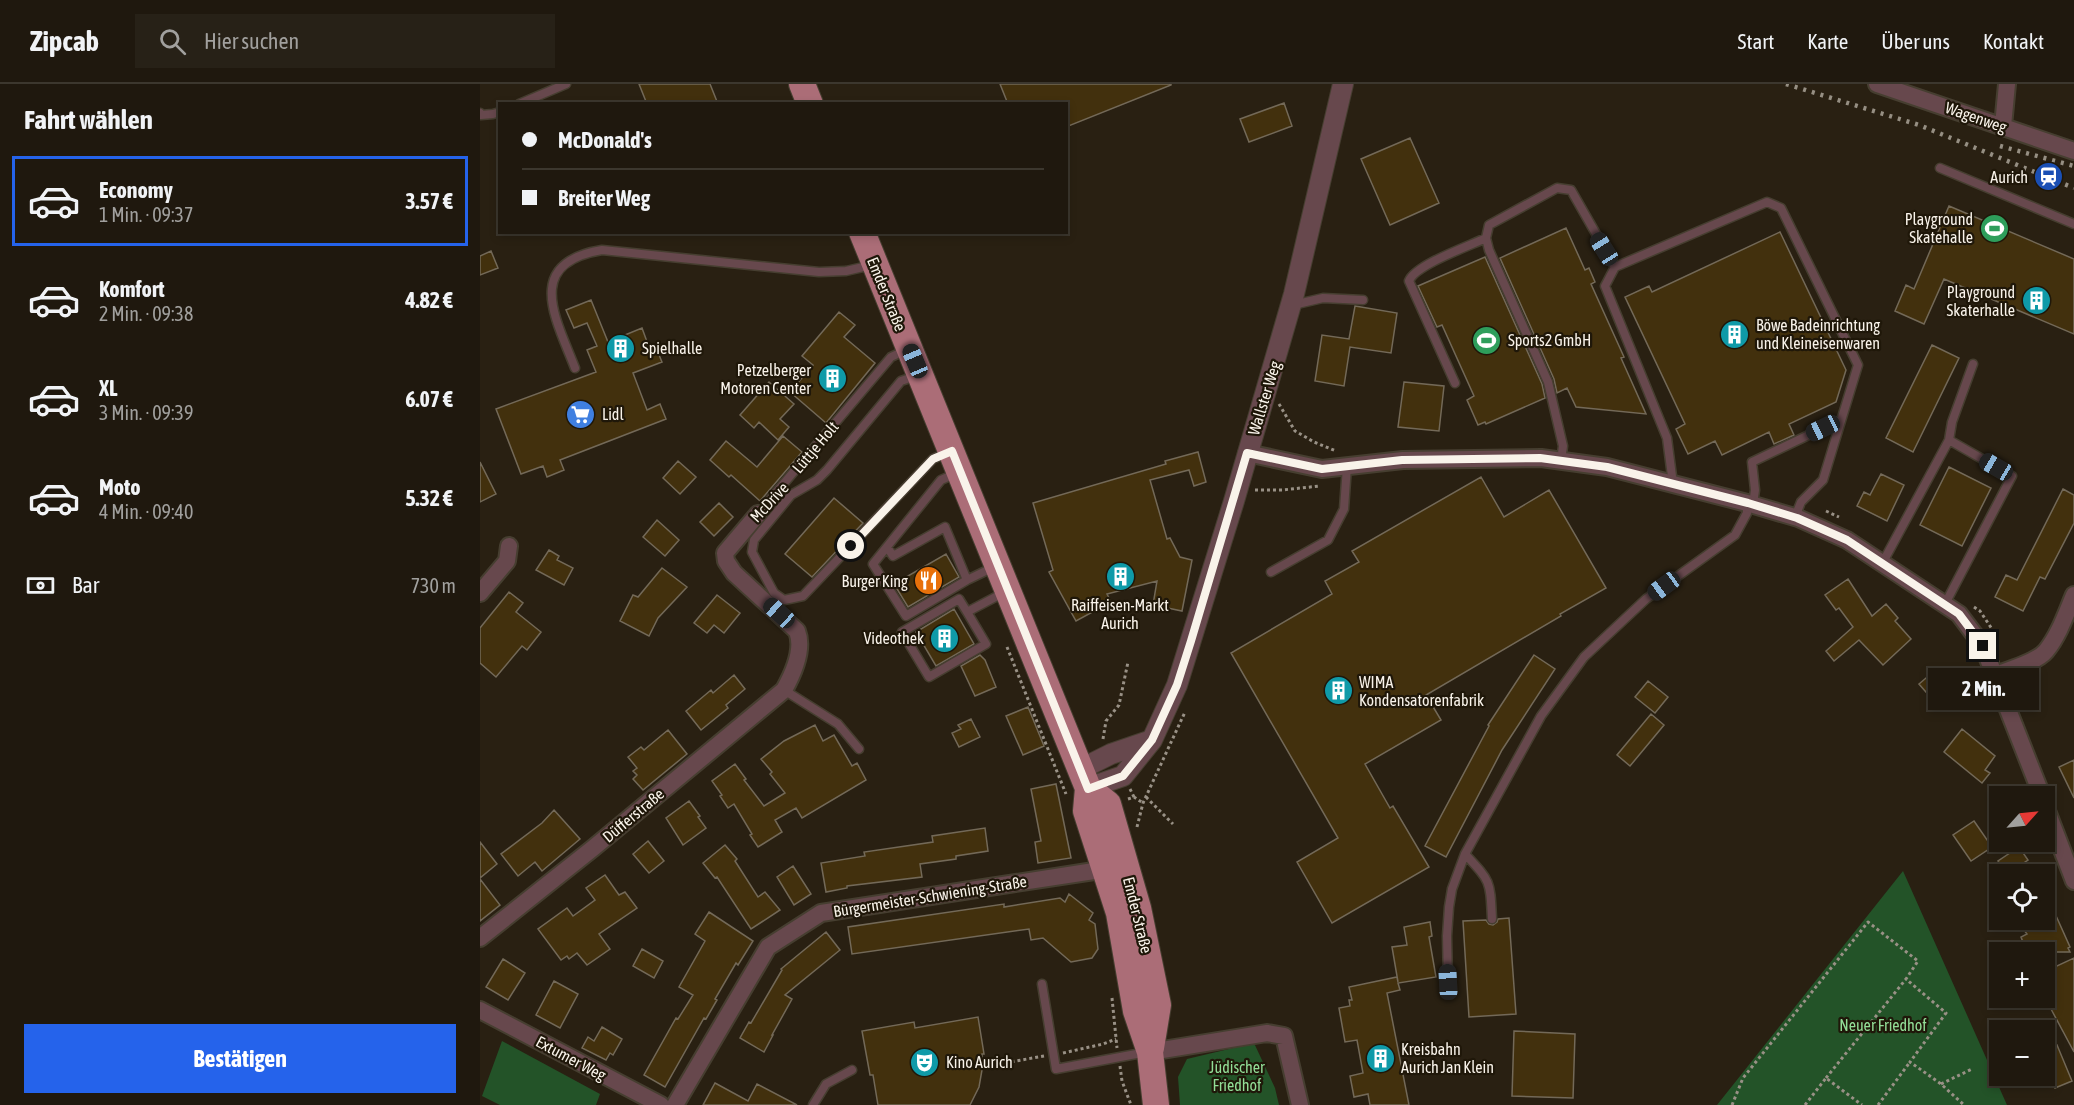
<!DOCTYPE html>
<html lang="de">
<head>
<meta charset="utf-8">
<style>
	:root { --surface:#1f180e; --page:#272117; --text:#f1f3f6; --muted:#a1a09e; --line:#3c372e; --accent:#2563eb }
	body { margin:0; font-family:"Asap Condensed",sans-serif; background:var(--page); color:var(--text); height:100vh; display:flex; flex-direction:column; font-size:22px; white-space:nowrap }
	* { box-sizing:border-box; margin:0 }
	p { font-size:20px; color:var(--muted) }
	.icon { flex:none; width:33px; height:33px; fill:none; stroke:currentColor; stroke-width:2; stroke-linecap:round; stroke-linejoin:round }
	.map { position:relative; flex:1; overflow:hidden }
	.details { display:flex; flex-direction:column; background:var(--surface); width:480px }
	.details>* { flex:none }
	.guide { position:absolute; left:18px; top:18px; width:570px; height:132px; border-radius:0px; box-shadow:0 3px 9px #0003,0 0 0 2px var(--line); display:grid; align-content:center; height:132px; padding:0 24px; background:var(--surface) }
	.needle { width:39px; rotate:63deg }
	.fabs { position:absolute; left:1509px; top:702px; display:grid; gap:12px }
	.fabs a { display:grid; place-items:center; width:66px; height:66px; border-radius:0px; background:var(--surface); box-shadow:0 3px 9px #0003,0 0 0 2px var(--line); font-size:30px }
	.end { position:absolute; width:27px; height:27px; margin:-14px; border:8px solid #f9f3ea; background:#111; box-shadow:0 0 0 3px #111 }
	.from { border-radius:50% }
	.bubble { position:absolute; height:42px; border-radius:0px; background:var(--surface); box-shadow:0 3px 9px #0003,0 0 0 2px var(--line); font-size:20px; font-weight:700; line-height:42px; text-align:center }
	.car { position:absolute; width:18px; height:36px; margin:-18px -9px; border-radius:8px; box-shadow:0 0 4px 2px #0007; background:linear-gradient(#222 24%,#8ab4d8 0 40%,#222 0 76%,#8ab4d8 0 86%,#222 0) }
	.guide b { display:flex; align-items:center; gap:21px; height:57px; font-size:22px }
	.guide b+b { border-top:2px solid var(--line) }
	.guide i { width:15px; height:15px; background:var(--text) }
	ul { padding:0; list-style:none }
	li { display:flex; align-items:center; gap:18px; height:90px; margin:0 12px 9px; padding:0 12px; border:3px solid transparent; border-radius:0px }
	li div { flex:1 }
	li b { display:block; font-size:22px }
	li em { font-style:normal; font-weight:700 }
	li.active { border-color:var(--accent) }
	li>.icon { width:54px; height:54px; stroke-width:1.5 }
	h2 { padding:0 24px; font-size:27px; line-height:72px }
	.pay { display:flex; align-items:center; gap:15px; height:66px; padding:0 24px; font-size:22px }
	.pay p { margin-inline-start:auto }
	.button { display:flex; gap:12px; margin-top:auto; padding:12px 24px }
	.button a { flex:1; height:69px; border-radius:0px; background:var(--accent); color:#fff; font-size:24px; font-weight:700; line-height:69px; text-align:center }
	header { display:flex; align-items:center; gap:36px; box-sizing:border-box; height:84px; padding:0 30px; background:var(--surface); border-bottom:2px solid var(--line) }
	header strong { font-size:28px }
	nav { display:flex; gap:33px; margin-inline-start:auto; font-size:21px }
	.search { width:420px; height:54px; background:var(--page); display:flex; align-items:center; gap:15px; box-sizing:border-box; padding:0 21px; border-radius:0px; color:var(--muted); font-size:22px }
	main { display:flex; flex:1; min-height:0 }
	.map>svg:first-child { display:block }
	.green { fill:#235328 }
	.building { fill:#42300d; stroke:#736958; stroke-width:1.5 }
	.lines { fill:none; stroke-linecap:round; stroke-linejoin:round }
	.service-casing { stroke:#463e30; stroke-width:11 }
	.minor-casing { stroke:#463e30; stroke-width:20 }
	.tertiary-casing { stroke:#463e30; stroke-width:22 }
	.primary-casing { stroke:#463e30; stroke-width:28 }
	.path { stroke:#999186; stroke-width:3; stroke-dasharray:3 3; stroke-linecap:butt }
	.service { stroke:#67484d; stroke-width:8 }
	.minor { stroke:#67484d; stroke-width:16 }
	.tertiary { stroke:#67484d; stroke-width:20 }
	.primary { stroke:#ab6d77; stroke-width:26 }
	.rail { stroke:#968f83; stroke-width:4.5; stroke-dasharray:3 6; stroke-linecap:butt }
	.route { stroke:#f9f3ea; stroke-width:8 }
	.labels { text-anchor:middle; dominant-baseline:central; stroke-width:4.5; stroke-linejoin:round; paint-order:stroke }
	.street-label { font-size:16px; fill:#f9f3ea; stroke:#1f1709 }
	.poi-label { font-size:16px; fill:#f9f3ea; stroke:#1f1709; text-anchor:start }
	.park-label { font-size:16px; fill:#92de97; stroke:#1f1709 }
</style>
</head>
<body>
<header>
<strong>Zipcab</strong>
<div class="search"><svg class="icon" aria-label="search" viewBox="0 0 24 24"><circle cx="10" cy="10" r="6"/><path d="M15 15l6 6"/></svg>Hier suchen</div>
<nav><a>Start</a><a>Karte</a><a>Über uns</a><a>Kontakt</a></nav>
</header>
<main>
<section class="details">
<h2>Fahrt wählen</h2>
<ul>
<li class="active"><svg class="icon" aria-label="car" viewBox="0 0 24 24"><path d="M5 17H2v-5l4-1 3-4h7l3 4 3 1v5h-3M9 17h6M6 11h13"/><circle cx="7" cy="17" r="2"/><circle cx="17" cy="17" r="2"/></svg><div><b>Economy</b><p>1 Min. · 09:37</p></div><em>3.57 €</em></li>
<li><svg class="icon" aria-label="car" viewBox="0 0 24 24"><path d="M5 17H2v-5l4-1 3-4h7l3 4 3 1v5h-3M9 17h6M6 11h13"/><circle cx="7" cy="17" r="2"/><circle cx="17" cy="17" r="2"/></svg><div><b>Komfort</b><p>2 Min. · 09:38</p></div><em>4.82 €</em></li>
<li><svg class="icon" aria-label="car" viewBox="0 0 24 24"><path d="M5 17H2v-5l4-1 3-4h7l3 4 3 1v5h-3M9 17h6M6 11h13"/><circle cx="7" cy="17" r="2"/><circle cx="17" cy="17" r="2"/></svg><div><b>XL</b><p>3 Min. · 09:39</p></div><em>6.07 €</em></li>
<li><svg class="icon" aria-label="car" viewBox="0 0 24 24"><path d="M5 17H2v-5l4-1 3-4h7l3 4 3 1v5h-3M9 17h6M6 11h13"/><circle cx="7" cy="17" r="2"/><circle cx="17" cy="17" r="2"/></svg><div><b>Moto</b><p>4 Min. · 09:40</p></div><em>5.32 €</em></li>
</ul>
<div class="pay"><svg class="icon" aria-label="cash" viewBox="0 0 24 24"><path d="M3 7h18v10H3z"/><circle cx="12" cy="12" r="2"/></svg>Bar<p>730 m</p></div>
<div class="button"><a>Bestätigen</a></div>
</section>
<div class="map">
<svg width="1594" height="1021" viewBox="0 0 1594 1021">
	<rect width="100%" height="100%" fill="#292012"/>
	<!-- green -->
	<path class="green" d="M1423,787L1527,1021H1237Z
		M22,957L120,1010L116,1021H20L2,1012Z
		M774,959L795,1004L799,1021H700L698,993L707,975Z"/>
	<!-- building -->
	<path class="building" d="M159,0H230L238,20H167Z
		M520,0H691V1L586,43V20H528Z
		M804,19L812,42L769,58L760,35Z
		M930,54L959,119L910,141L881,75Z
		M1469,122L1594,175V250L1464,195L1444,240L1415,227L1426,201L1434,205Z
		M1086,144L1105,186L1109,184L1115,198L1111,200L1144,273L1141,274L1166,330L1096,323L1087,304L1077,309L1074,295L1020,174Z
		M1300,148L1366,286L1356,318L1309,340L1314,351L1294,360L1289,348L1242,371L1235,357L1208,370L1196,345L1205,340L1145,213L1169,202L1172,208Z
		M11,167L18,184L0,191V172Z
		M1005,173L1062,300L1065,314L1006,340L1005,338L998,341L987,316L994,312L962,241L957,243L938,202Z
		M111,216L128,258L162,244L170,266L176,264L182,278L153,289L167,326L180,320L186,335L80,376L84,386L67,393L63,382L41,390L16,325L116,288L107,266L117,262L107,239L94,244L86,226Z
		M875,222L917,229L911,269L870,263L864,302L835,297L842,251L869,255Z
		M359,228L375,241L364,253L395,279L346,339L310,308L333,281L322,272Z
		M1452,261L1479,274L1433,368L1406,354Z
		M289,298L314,320L300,335L309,343L298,356L279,338L274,344L260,331Z
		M924,298L964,302L959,347L918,343Z
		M303,352L322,368L280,417L251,391L249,393L230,376L246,357L277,383Z
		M718,368L726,398L714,402L709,386L670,396L687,455L690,454L700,473L712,476L702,527L673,521L677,497L627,510L631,518L596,537L569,488L573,486L553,419L686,380L685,377Z
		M198,377L216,393L200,410L183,394Z
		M0,378L16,410L0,418Z
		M1469,383L1511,404L1482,462L1440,441Z
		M1401,390L1424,401L1407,437L1377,422L1384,408L1390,411Z
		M1001,393L1024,433L1069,406L1126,504L1080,530L1081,532L946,611L961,636L885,680L910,724L913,722L949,783L852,839L817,778L858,754L751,569L852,510L845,497L879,478L872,467Z
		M1583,405L1594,411V439L1565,495L1560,493L1543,527L1515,513L1526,491L1537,496Z
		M354,414L383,439L332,493L305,470Z
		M239,419L253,433L234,452L220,438Z
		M177,436L199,456L185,472L163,453Z
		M69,466L79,472L77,476L93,484L84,501L56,486Z
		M466,470L479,493L428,523L414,500Z
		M182,484L207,503L178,534L169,552L140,537L153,511L158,513Z
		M1368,495L1392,532L1406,520L1418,534L1415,537L1431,555L1403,581L1379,556L1354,577L1346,567L1373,543L1359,524L1356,526L1345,511Z
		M29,508L43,519L36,528L61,548L47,566L42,562L16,593L0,579V544Z
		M237,511L260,529L244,549L234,541L227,549L214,539Z
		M474,525L494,560L456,582L436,548Z
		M500,571L505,576L516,603L495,612L481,582Z
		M1054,571L1075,585L1022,666L966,773L945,762L1009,642L1008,641Z
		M1459,583L1478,605L1473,610L1478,616L1468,625L1464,619L1459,623L1439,600Z
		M254,591L265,605L246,621L248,624L221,646L206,627L231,606L233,609Z
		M1168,597L1188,613L1175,629L1155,613Z
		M548,623L564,662L543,671L526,632Z
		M1171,630L1184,641L1150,682L1137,671Z
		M491,635L500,653L479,663L472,649L481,645L478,641Z
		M335,641L343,657L354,651L372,682L377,679L386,696L322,734L316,724L295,736L302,748L278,763L270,751L272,750L254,720L248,724L240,712L242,711L232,697L255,680L266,695L264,696L284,722L305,709L290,690L292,688L281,675L304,657Z
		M1482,645L1515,672L1505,686L1510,689L1502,699L1464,668Z
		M188,646L207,670L163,706L153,695L157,691L153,687L157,684L148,673L161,663L164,666Z
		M1594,676V714L1579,683Z
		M576,700L591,774L558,779L555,758L561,757L551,705Z
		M209,717L220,732L218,733L226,744L203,761L186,734Z
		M74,726L100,755L62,787L55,778L38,792L21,770L62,739Z
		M1494,737L1512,763L1491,777L1473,751Z
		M505,744L508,767L476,772V775L440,780L442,793L367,802V804L346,808L341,779L385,772L384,768L453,758L452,752Z
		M168,757L184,777L169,789L153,770Z
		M0,758L17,780L0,794Z
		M245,761L257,775L255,777L278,813L285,808L300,826L271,845L237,793L235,794L223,779Z
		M1539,763L1548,776L1527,790L1518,777Z
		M313,782L331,810L314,821L297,793Z
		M125,791L139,811L145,808L157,824L119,850L130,865L107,881L97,869L89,875L87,872L81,876L58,845L87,824L93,832L115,816L106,804Z
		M0,795L20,821L0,837Z
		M1564,805L1590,863L1588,864L1590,868H1547L1541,853L1547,850L1536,836H1564Z
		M589,810L613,829L609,836L615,840L618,865L612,874L591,878L563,854L551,856L549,845L372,870L368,843L524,820V823L580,814L585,818Z
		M229,828L273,857L258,881L256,879L235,915L237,916L226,935L224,934L185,1003L164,991L196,934L198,935L213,911L199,903L225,857L215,850Z
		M1029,834L1036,930L989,933L983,837L1006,836L1009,840L1013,841L1017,838L1018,835Z
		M950,838L952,852L949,853L956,893L918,899L920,906L907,909L929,1021H890L888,1010L874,1013L870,992L883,989L877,956L865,958L859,924L870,922L869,916H872L869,903L917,893L918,898L912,863L927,861L924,843Z
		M346,848L360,866L305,911L312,915L292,951H293L284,968L260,954L269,938L271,939L302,886L301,885Z
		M162,865L183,877L174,894L153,882Z
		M1594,874V968L1571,925L1576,923L1564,897V888Z
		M23,875L45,889L28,916L6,903Z
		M74,897L98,910L80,944L56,931Z
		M498,933L504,970H502V986L499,1003L490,1021H398L393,991H390L382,947L434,938L435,944Z
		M122,943L142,955L133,971L130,969L126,976L102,964L108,953L114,957Z
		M1034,947L1095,950L1093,1014L1032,1012Z
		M1577,961L1592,997L1575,1004L1564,981V966Z
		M235,999L268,1017L277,1000L317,1021H223Z"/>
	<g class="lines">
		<defs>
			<path id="service" d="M39,20L86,0
				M0,29L1,31L13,30L20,28
				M1460,84L1594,140
				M813,221L843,214L883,216
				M95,284C76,235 43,179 122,166L339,188L366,187L392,181
				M436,292L421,297L347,386L337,396L311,411L274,456L272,468L294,509L304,516L323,512L453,375L468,368
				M975,299L929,197C935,181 989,162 1006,154
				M1469,356L1472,338L1493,280
				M1081,377L1083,362L1068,298L1009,166L1006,154L1009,141L1077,104L1091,106L1135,183
				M1193,400L1187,354L1125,202L1135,183L1287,118L1301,124L1378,281L1343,396L1321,418L1315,433
				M1273,420L1275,406L1272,378L1360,336
				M278,430L411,273L426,266
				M407,463L413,472L465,443L487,496L426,532L393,480L461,396L477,389
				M1403,478L1469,356L1532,392L1465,520
				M791,488L848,456L864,425L867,382
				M487,496L516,482
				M487,528L506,560L449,593L422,548L479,515L487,528L525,508
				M304,606L358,640L379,665
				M985,770C1011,798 1010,796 1012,835
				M968,898L967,852L969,823L972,805L985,770L1061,632L1104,573L1166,515L1255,451L1267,429V419
				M562,900L576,985L667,968
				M333,1021L346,1000L372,986"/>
			<path id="minor" d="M1397,0L1594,67
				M1523,42L1527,0
				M767,369L842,385L923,376L1061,374L1127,383L1267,419L1318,434L1367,456L1479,530L1503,562L1562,712
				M0,509L27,477L29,462
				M1515,591C1529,586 1557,578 1566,567C1579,551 1586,530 1594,511
				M1564,719L1594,797
				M0,854L112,765L304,606C313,590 324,565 317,547L254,489L246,477L245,469L278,430
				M0,926L181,1021
				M670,968L787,949L804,952L820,1021
				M195,1021L288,863L341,829L614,787L625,784"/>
			<path id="tertiary" d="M601,685L631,670L672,656
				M608,704L643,692L672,656L697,601L754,417L814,210L863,0"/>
			<path id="primary" d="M322,0L330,20
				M382,148L608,704L606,727L639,829L656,927L670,968L676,1021
				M608,704L628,720L658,824L678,921L671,964"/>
		</defs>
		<!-- service casing -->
		<use href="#service" class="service-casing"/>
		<!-- minor casing -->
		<use href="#minor" class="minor-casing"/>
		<!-- tertiary casing -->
		<use href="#tertiary" class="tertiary-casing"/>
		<!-- primary casing -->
		<use href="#primary" class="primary-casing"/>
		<!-- path -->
		<path class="path" d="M799,320L815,347L834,358L856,367
			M775,406H802L840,402
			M1346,427L1359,433
			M1494,523L1500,527L1514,548
			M527,563L586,710
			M623,655L626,637L639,621L648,578
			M650,705L654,713
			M666,713L693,740
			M648,715L654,713L663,719
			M657,743L663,719L705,628
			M632,914L637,964
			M583,969L623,960L636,955
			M640,982L642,997L651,1021
			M502,983L564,972
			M1346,994L1426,895
			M1461,1000L1492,985
			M1252,1021L1263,994L1388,838L1438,877L1426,895L1466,929L1430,978L1461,1000L1484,1021
			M1325,1021L1346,994L1382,1021
			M1398,1021L1430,978"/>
		<!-- service -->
		<use href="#service" class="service"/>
		<!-- minor -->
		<use href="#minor" class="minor"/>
		<!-- tertiary -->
		<use href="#tertiary" class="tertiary"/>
		<!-- primary -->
		<use href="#primary" class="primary"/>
		<!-- rail -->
		<path class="rail" d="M1306,0L1439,41L1594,104
			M1520,62L1594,82"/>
	</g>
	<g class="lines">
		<!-- route -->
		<path class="route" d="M371,462L453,375L472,367L608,705L643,692L672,656L697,601L711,557L767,369L842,385L922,376L1060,374L1127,383L1268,419L1317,434L1367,456L1479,530L1503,562"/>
	</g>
	<!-- icons -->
	<defs>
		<symbol id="station-disc" viewBox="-11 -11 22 22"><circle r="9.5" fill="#1a4fb4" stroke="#1f1709"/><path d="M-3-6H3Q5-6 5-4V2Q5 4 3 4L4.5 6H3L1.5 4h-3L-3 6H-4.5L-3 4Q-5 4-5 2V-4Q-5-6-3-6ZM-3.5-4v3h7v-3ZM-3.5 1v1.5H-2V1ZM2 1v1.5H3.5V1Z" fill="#fff"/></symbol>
		<symbol id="stadium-disc" viewBox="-11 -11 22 22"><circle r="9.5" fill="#2e9e5b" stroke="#1f1709"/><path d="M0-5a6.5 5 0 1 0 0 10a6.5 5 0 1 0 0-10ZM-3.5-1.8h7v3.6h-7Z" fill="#fff"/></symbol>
		<symbol id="building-disc" viewBox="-11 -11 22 22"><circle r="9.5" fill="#0f9aa8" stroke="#1f1709"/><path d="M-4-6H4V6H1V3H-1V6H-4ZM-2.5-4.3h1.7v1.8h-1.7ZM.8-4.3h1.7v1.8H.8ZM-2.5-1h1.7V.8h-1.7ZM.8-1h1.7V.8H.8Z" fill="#fff"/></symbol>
		<symbol id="supermarket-disc" viewBox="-11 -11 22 22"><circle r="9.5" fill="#3f7fe0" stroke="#1f1709"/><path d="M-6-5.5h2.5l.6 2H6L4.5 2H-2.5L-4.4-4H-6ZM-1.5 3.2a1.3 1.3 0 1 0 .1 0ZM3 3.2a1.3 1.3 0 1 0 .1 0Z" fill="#fff"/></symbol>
		<symbol id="restaurant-disc" viewBox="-11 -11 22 22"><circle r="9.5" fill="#e8710a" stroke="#1f1709"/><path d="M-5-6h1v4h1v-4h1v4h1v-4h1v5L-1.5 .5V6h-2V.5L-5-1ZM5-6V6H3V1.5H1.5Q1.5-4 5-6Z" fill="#fff"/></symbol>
		<symbol id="theatre-disc" viewBox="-11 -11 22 22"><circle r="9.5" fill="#0f9aa8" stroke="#1f1709"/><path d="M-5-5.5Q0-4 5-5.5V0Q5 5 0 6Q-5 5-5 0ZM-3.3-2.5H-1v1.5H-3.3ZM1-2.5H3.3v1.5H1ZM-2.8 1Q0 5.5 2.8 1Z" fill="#fff"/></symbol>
	</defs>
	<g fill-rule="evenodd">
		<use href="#station-disc" x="1552" y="76" width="33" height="33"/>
		<use href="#stadium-disc" x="1498" y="128" width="33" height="33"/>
		<use href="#building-disc" x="1540" y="200" width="33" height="33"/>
		<use href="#building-disc" x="1238" y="234" width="33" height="33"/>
		<use href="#stadium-disc" x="990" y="240" width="33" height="33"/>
		<use href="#building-disc" x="124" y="248" width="33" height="33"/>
		<use href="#building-disc" x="336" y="278" width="33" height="33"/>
		<use href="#supermarket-disc" x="84" y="314" width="33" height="33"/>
		<use href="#building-disc" x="624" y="476" width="33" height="33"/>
		<use href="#restaurant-disc" x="432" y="480" width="33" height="33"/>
		<use href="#building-disc" x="448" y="538" width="33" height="33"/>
		<use href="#building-disc" x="842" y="590" width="33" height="33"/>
		<use href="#building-disc" x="884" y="958" width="33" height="33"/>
		<use href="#theatre-disc" x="428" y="962" width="33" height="33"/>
	</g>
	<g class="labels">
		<!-- street labels -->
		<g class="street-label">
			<text transform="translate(1496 33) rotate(19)">Wagenweg</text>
			<text transform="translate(407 210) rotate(68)">Emder Straße</text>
			<text transform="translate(784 314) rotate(-73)">Wallster Weg</text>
			<text transform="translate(335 363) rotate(-50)">Lüttje Holt</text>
			<text transform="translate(289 418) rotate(-47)">McDrive</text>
			<text transform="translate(153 731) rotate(-40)">Düfferstraße</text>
			<text transform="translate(450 812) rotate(-9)">Bürgermeister-Schwiening-Straße</text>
			<text transform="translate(658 831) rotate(76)">Emder Straße</text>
			<text transform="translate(91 974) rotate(28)">Extumer Weg</text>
		</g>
		<!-- poi labels -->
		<g class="poi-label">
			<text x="1548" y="93" text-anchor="end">Aurich</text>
			<text x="1493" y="135" text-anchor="end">Playground<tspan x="1493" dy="18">Skatehalle</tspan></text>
			<text x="1535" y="208" text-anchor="end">Playground<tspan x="1535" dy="18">Skaterhalle</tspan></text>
			<text x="1276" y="241">Böwe Badeinrichtung<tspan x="1276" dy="18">und Kleineisenwaren</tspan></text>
			<text x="1028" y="256">Sports2 GmbH</text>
			<text x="162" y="264">Spielhalle</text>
			<text x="331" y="286" text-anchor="end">Petzelberger<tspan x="331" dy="18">Motoren Center</tspan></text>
			<text x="122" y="330">Lidl</text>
			<text x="428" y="497" text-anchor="end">Burger King</text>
			<text x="640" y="521" text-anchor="middle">Raiffeisen-Markt<tspan x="640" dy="18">Aurich</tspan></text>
			<text x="444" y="554" text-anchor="end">Videothek</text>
			<text x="879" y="598">WIMA<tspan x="879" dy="18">Kondensatorenfabrik</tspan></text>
			<text x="921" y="965">Kreisbahn<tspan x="921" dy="18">Aurich Jan Klein</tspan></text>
			<text x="466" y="978">Kino Aurich</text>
		</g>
		<!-- park labels -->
		<g class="park-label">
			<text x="1403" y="941">Neuer Friedhof</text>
			<text x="757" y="983">Jüdischer<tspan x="757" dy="18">Friedhof</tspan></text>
		</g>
	</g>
</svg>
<div class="fabs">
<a><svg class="needle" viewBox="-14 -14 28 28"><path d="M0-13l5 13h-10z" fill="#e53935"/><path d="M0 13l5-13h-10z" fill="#a1a09e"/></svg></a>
<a><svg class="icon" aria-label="locate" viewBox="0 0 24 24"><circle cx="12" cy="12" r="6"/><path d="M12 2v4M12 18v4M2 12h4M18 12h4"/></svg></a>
<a>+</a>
<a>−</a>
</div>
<i class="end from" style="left:371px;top:462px"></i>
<i class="end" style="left:1503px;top:562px"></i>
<div class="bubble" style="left:1448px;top:584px;width:111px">2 Min.</div>
<i class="car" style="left:1124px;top:165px;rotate:328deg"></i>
<i class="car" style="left:435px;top:277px;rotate:337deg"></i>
<i class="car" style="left:1343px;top:344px;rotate:245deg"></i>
<i class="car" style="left:1516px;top:383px;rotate:300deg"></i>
<i class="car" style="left:1184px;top:502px;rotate:234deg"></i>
<i class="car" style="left:299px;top:529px;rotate:312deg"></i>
<i class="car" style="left:968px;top:898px;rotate:357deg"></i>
<div class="guide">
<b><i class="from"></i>McDonald's</b>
<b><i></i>Breiter Weg</b>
</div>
</div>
</main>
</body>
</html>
